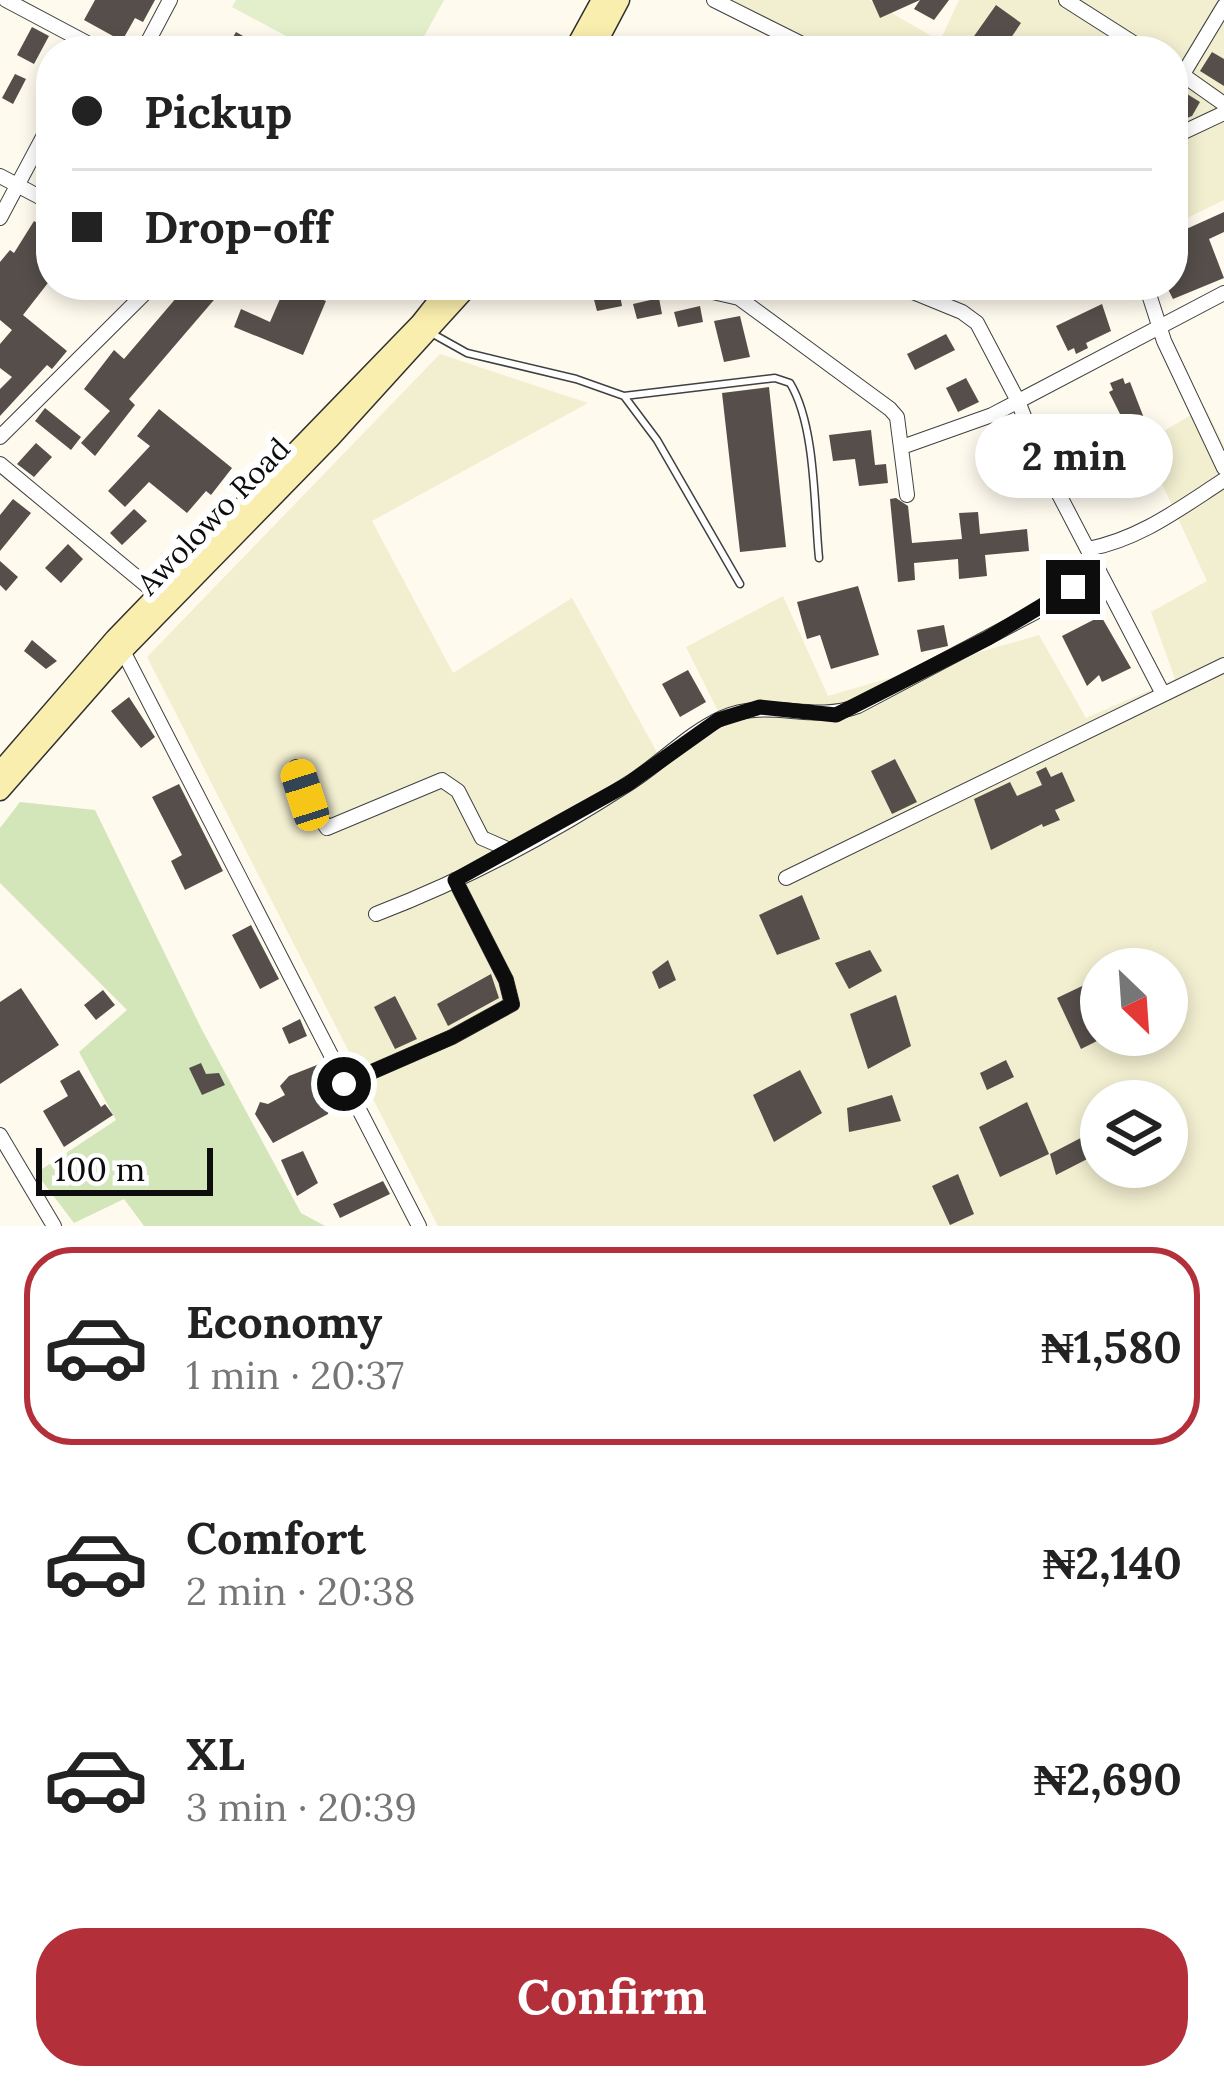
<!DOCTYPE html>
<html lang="en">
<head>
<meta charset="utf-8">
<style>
	:root { --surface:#fff; --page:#f2f2f2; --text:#222; --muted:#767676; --line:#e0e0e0; --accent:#b32f3a }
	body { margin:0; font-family:Lora,serif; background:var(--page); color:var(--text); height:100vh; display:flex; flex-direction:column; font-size:45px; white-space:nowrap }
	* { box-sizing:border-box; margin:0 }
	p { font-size:39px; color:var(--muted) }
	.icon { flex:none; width:66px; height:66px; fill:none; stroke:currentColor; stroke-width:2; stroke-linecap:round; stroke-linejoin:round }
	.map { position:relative; height:1226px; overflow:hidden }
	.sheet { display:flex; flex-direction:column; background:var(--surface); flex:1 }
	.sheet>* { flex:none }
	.guide { position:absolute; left:36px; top:36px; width:1152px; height:264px; border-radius:48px; box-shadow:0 6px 18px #0003; display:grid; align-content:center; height:264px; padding:0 36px; background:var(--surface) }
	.needle { width:78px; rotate:155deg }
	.tools { position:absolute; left:1080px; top:948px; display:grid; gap:24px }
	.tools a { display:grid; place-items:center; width:108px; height:108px; border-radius:50%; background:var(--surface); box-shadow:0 6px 18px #0003; font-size:60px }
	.scale { position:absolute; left:36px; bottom:30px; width:177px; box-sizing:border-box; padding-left:12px; border:6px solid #0d0d0d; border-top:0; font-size:33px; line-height:42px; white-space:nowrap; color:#0d0d0d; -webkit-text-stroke:9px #fff; paint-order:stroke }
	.end { position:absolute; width:54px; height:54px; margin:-27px; border:15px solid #0d0d0d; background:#fff; box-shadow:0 0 0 6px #fff }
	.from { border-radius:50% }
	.bubble { position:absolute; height:84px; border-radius:42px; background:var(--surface); box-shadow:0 6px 18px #0003; font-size:39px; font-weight:700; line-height:84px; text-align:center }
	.car { position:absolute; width:36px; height:72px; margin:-36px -18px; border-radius:15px; box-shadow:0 0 9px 3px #0007; background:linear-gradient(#f5c518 24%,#345 0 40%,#f5c518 0 76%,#345 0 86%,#f5c518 0) }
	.guide b { display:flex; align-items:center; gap:42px; height:114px; font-size:45px }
	.guide b+b { border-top:3px solid var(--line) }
	.guide i { width:30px; height:30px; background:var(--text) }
	ul { padding:21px 0 0; list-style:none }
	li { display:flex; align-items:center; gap:36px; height:198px; margin:0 24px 18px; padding:0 12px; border:6px solid transparent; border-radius:48px }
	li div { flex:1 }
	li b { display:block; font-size:45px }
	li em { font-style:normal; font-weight:700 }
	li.on { border-color:var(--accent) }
	li>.icon { width:108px; height:108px; stroke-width:1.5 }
	.action { display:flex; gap:24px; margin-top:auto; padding:24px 36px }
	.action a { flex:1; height:138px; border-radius:48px; background:var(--accent); color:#fff; font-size:48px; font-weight:700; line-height:138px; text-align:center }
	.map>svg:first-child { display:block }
	.farmland { fill:#f2eed0; fill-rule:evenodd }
	.green { fill:#d2e6ba }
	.pitch { fill:#e3eecb }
	.building { fill:#554e4a }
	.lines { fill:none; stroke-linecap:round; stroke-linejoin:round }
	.lane-casing { stroke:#404040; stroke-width:9 }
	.street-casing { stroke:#404040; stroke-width:16 }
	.secondary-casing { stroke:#2f2f2f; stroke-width:21 }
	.lane { stroke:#fff; stroke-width:6 }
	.street { stroke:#fff; stroke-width:14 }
	.secondary { stroke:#f9eead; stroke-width:18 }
	.route { stroke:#0d0d0d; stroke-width:15 }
	.labels { text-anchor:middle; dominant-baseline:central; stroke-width:12; stroke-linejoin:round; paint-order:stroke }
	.street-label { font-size:30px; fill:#0d0d0d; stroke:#fff }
</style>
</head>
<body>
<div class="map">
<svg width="1224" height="1226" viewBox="0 0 1224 1226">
	<rect width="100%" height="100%" fill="#fefaee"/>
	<!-- farmland -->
	<path class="farmland" d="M714,0H869L940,41L959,0H1224V200L1173,225V51H805Z
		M440,354L588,403L372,521L453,673L572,598L659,756L723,721L686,647L783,596L828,696L1039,635L1086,718L1175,679L1151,612L1207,581L1143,443L1205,407L1224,446V1226H438L147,657ZM1101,969H1167V1035H1101ZM1101,1101H1167V1167H1101Z"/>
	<!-- green -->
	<path class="green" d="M20,802L95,810L201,1028L301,1213L325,1226H144L124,1199L74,1223L36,1173L116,1120L79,1052L127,1010L0,883V828Z"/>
	<!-- pitch -->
	<path class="pitch" d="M236,0H444L416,51H314L232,7Z"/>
	<!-- building -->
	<path class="building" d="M95,0H155L143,22L135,18L122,41L84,20Z
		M872,0H920L880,18Z
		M920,0H949L934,20L914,9Z
		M996,5L1021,23L1002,51H989L972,39Z
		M32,27L49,36L34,64L17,55Z
		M236,32L270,51H225Z
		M1212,52L1224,59V86L1200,71Z
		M15,74L26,79L13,104L2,98Z
		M1179,89L1200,102L1192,116L1182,120L1173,115V99Z
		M1224,212V232L1209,239L1224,278L1173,299L1166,285H1173V235Z
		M34,221L51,232V279L23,315L67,351L52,369L47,365L0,416V389L12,377L0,368V344L12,330L0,320V262L10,250L14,253Z
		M189,285H201L219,294L129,399L135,405L95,456L81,443L110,411L84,389L114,350L124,359L177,297L181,300Z
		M286,285L326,301L303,355L234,327L241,309L270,322Z
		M619,290L622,306L597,311L593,296Z
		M659,298L662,314L637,319L633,304Z
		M1102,304L1111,331L1086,343L1088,348L1076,354L1074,348L1068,351L1056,326Z
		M700,306L703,322L678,327L674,312Z
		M740,316L750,357L724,362L714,321Z
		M946,334L955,350L915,370L907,354Z
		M966,378L979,402L958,412L946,388Z
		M1123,378L1125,384L1130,382L1149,431L1132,438L1109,392L1113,390L1110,383Z
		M769,387L786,547L740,552L722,393Z
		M45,408L81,437L71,450L35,421Z
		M159,409L232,468L211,495L206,491L187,513L149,482L125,507L108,491L150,446L137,436Z
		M871,430L875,465L886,464L888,483L859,486L855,459L833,461L829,435Z
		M36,443L52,457L34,477L17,464Z
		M896,498L908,506L912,543L962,539L959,513L978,512L980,534L1027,529L1029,551L985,555L987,576L959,579L958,559L914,563L915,580L898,582L890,499Z
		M13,499L31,513L0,551V515Z
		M134,509L147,521L122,545L110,533Z
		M68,544L83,559L61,583L45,568Z
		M0,561L18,577L6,591L0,585Z
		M858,586L879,655L831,669L820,635L807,639L797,602Z
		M1101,616L1131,668L1102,682L1099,675L1087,686L1062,636Z
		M944,625L948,646L921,652L917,630Z
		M32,640L57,661L46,669L24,651Z
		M688,670L706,702L680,717L662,684Z
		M129,697L155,737L141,748L111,711Z
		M895,759L917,802L892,814L871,771Z
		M1046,767L1051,777L1062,772L1075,801L1055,810L1060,820L1043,827L1042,824L991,850L974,799L1010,782L1017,796L1042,785L1036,772Z
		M179,784L223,871L185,890L171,861L182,855L152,797Z
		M802,895L820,939L777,955L759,915Z
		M251,925L279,979L260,989L232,935Z
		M870,950L882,971L849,989L835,963Z
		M668,960L676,980L659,989L652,972Z
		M491,974L499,998L448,1026L437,1004Z
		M1101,977V1039L1081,1049L1057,998Z
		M21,988L59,1045L0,1084V1002Z
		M103,990L115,1005L96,1020L84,1005Z
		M896,995L911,1046L868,1069L850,1014Z
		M395,996L417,1039L395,1049L374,1007Z
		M300,1019L307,1036L289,1044L282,1028Z
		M1006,1060L1014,1077L987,1090L980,1073Z
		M201,1063L206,1074L219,1073L225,1085L202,1095L189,1068Z
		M322,1063L330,1079L319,1085L330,1106L328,1114L273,1143L255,1114L260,1102L268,1104L285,1095L280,1086L289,1076Z
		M79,1070L101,1107L105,1104L113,1115L64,1147L43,1111L68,1096L60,1081Z
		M800,1070L822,1113L774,1142L753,1095Z
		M892,1095L901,1121L849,1132L847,1108Z
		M1027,1102L1049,1154L1000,1177L979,1127Z
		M1096,1130L1101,1152L1056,1175L1050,1154Z
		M303,1151L318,1183L297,1196L281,1160Z
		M958,1174L974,1214L950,1225L932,1186Z
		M383,1181L390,1194L340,1218L333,1204Z"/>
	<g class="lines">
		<defs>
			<path id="lane" d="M433,334L467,353L576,379L624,396L657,440L740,584
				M624,396L775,378L790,383C816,426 814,508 819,558"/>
			<path id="street" d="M6,0L102,51
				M714,0L816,51
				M1066,0L1146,51
				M143,51L170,0
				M1173,68L1224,104
				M1183,74L1224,6
				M1173,137L1224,113
				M0,176L51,203
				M0,218L51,122
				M682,285L739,298L890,409L897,417L907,495
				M896,285L962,312L977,323L1018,401L1040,458L1163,694
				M1146,285L1164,341L1224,468
				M0,437L153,285
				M902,447L992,415L1224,293
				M0,464L157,594
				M1088,549C1140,539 1179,509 1224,480
				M123,651L419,1226
				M296,767L305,795L327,828L442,780L458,791L482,838L512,851
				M786,878L1224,665
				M376,914C465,880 551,834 631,782C662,762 689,733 722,718C769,697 811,724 858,706L1049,605L1098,569
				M344,1084L452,1037L512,1004L506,980L455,880
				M0,1135L54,1226"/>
			<path id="secondary" d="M573,51L601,0
				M593,51L620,0
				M0,771L115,638L420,323L450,285
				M0,791L123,651L330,439L470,285"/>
		</defs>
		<!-- lane casing -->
		<use href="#lane" class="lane-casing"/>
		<!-- street casing -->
		<use href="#street" class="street-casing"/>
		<!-- secondary casing -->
		<use href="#secondary" class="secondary-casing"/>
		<!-- lane -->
		<use href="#lane" class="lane"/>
		<!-- street -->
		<use href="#street" class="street"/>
		<!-- secondary -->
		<use href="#secondary" class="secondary"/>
	</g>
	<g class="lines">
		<!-- route -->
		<path class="route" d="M344,1084L452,1037L512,1004L506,980L455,880L628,784L718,720L760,707L836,715L988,638L1073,587"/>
	</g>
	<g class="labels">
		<!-- street labels -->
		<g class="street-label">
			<text transform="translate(213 516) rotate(-46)">Awolowo Road</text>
		</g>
	</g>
</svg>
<div class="tools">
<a><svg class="needle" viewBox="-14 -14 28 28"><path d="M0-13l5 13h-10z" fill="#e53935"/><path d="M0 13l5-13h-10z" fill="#767676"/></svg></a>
<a><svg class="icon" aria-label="layers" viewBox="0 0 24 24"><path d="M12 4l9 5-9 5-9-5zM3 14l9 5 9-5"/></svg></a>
</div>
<div class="scale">100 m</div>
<i class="end from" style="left:344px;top:1084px"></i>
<i class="end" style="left:1073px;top:587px"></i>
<div class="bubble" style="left:975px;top:414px;width:198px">2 min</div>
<i class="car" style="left:305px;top:795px;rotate:342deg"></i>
<div class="guide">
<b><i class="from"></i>Pickup</b>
<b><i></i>Drop-off</b>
</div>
</div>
<section class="sheet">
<ul>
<li class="on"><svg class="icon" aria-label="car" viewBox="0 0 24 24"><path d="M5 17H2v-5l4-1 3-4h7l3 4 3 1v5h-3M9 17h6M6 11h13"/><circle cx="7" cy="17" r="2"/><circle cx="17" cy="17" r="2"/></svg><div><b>Economy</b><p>1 min · 20:37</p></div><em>₦1,580</em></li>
<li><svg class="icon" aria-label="car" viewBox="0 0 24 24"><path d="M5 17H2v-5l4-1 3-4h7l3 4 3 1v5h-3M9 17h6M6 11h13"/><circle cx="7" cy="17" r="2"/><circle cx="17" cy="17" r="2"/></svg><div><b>Comfort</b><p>2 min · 20:38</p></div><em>₦2,140</em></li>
<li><svg class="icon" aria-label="car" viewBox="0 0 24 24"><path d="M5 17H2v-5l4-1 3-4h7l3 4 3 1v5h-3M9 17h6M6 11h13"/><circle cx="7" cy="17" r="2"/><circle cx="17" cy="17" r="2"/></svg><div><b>XL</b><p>3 min · 20:39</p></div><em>₦2,690</em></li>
</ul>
<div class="action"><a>Confirm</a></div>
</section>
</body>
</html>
